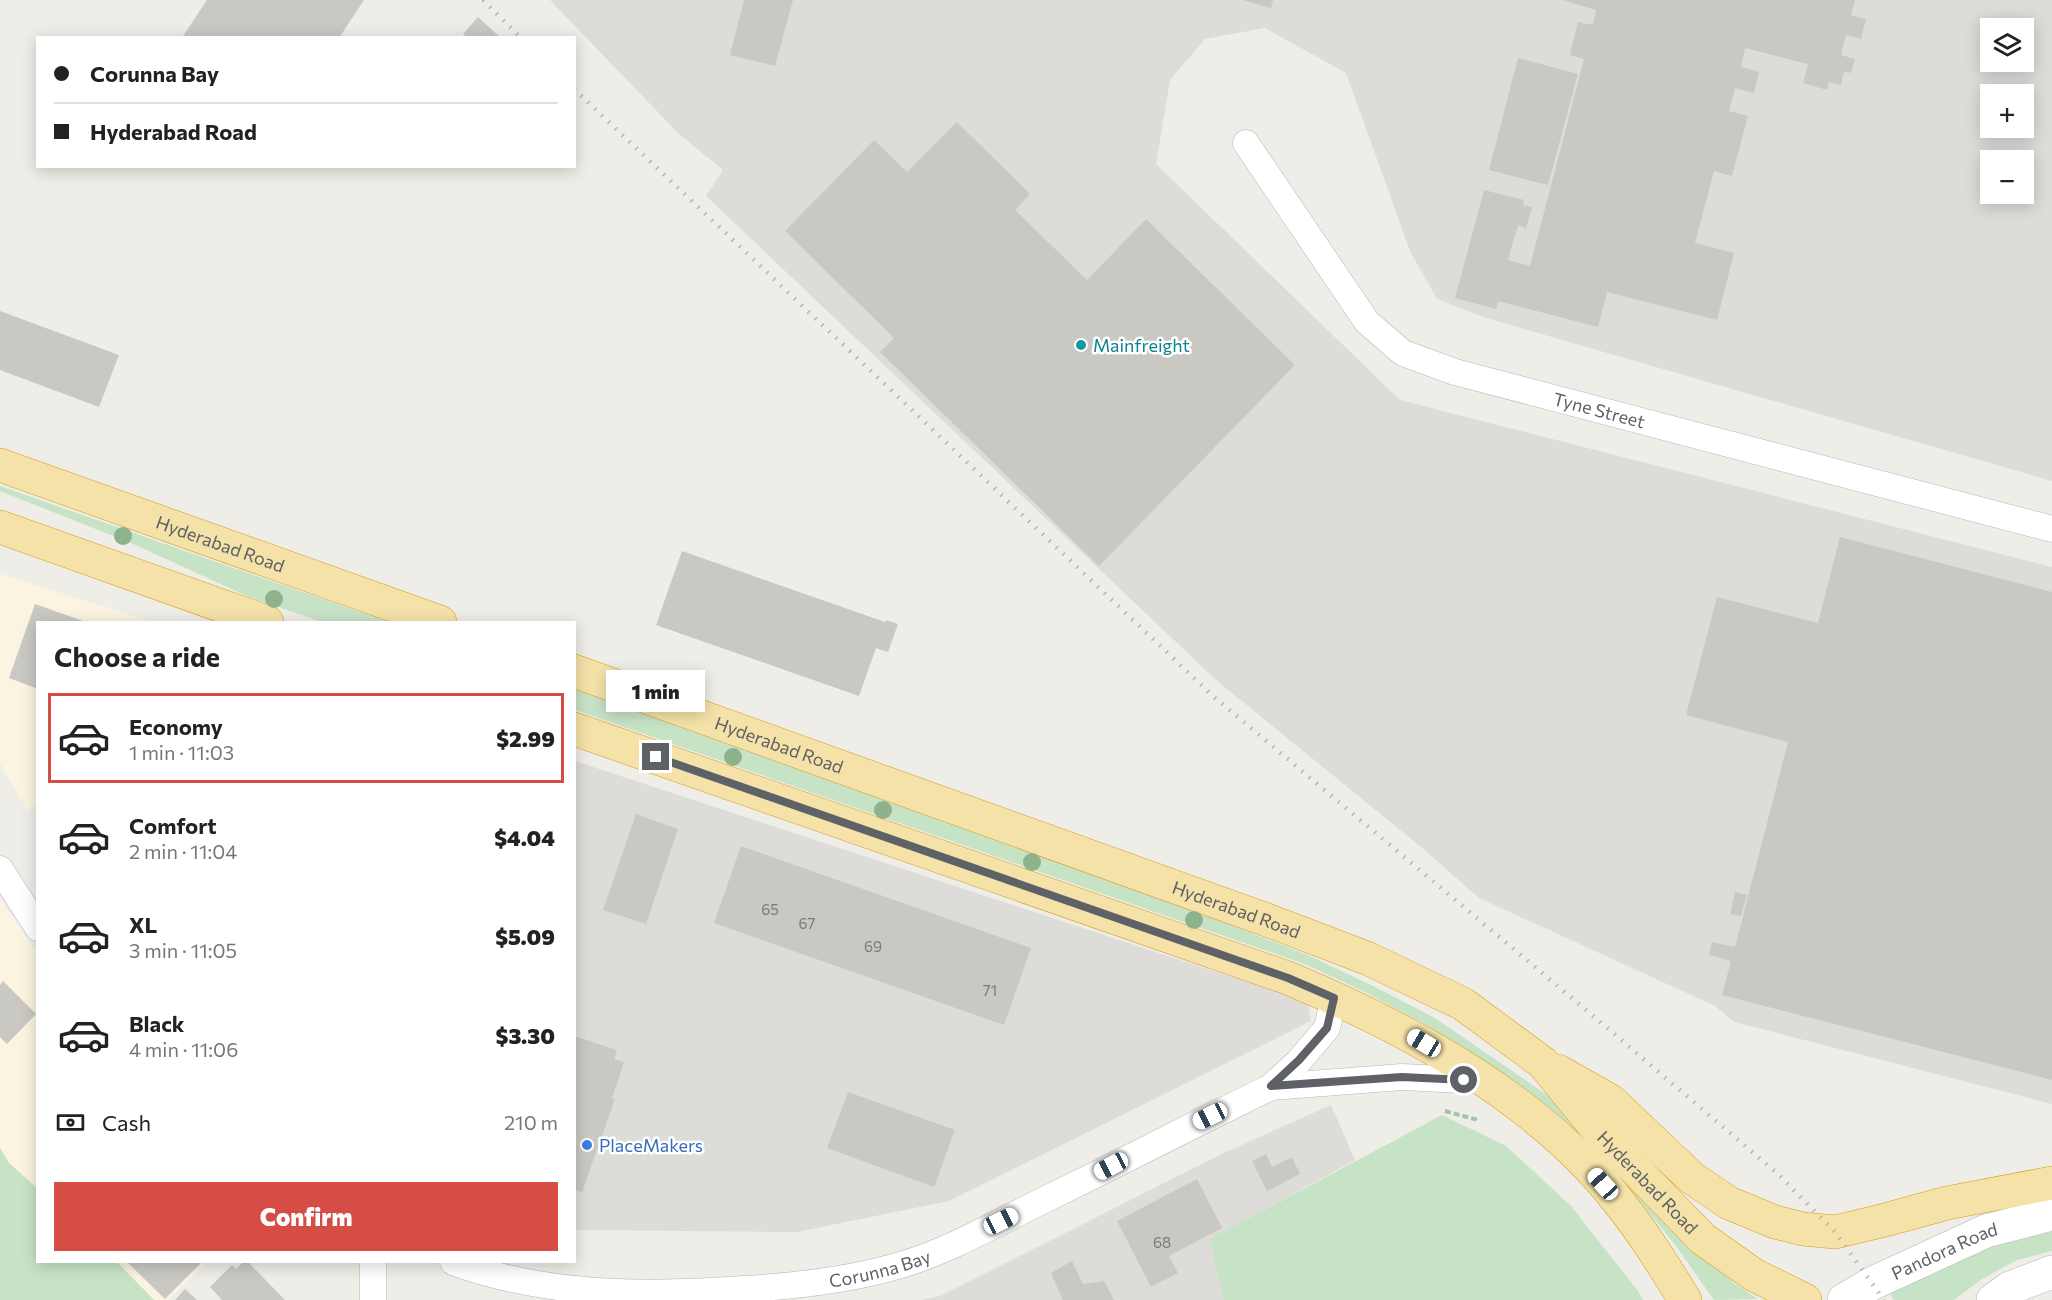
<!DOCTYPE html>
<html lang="en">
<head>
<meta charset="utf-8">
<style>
	:root { --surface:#fff; --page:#f6f6f6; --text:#222; --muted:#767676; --line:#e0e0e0; --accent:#d64d45 }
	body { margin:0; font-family:Commissioner,sans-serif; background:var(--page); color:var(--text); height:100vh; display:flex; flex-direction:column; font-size:22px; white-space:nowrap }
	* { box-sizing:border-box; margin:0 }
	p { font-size:20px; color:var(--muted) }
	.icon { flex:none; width:33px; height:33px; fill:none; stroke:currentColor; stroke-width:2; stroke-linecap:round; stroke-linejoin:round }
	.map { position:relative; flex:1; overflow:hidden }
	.sheet { position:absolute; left:36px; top:621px; width:540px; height:642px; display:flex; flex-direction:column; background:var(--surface); border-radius:0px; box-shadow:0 3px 15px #0003 }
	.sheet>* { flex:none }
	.guide { position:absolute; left:36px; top:36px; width:540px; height:132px; border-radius:0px; box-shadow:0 3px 15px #0003; display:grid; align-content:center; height:132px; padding:0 18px; background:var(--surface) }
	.tools { position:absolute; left:1980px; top:18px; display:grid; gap:12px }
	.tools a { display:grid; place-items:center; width:54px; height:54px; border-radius:0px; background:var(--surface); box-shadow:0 3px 15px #0003; font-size:30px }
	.end { position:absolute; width:27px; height:27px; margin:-14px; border:8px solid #5e6165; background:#fff; box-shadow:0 0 0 3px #fff }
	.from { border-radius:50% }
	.bubble { position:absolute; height:42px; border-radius:0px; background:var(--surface); box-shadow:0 3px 15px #0003; font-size:20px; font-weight:800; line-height:42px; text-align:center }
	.car { position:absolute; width:18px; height:36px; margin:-18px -9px; border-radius:8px; box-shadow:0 0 4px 2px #0007; background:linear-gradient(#fff 24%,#345 0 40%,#fff 0 76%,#345 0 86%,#fff 0) }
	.guide b { display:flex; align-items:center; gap:21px; height:57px; font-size:22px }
	.guide b+b { border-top:2px solid var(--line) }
	.guide i { width:15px; height:15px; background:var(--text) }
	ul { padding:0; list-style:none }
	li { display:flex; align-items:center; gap:18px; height:90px; margin:0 12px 9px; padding:0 6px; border:3px solid transparent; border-radius:0px }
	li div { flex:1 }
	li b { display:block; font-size:22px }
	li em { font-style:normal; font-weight:800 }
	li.selected { border-color:var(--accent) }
	li>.icon { width:54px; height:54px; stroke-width:1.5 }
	h2 { padding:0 18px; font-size:27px; line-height:72px }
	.pay { display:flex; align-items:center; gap:15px; height:66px; padding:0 18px; font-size:22px }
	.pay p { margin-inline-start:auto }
	.primary-button { display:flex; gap:12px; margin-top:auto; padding:12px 18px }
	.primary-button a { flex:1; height:69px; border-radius:0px; background:var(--accent); color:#fff; font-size:24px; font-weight:800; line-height:69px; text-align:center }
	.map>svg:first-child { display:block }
	.commercial { fill:#faf4e0 }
	.industrial { fill:#dedcd9; fill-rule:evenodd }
	.green { fill:#c7e3c6 }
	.building { fill:#cac8c3 }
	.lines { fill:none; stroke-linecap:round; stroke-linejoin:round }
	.minor-casing { stroke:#b4b6ba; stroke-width:27 }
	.secondary-casing { stroke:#b3b5b9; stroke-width:34 }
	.trunk-casing { stroke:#db9b1a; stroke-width:34 }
	.path { stroke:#a0c3aa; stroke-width:4; stroke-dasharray:6 3; stroke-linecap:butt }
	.minor { stroke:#fff; stroke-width:26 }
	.secondary { stroke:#fff; stroke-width:33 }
	.trunk { stroke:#f4e2a8; stroke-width:33 }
	.rail { stroke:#b4b5b5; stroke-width:4.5; stroke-dasharray:1.5 8; stroke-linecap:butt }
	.tree { fill:#8eb28c }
	.route { stroke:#5e6165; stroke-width:8 }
	.culture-dot { fill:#0f9aa8; stroke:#fff; stroke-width:2 }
	.shop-dot { fill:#3f7fe0; stroke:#fff; stroke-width:2 }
	.labels { text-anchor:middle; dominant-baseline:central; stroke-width:5; stroke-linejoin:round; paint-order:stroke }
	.number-label { font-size:15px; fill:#797b7c }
	.culture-label { font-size:18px; fill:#0d838f; stroke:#fff; text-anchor:start }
	.street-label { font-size:18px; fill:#5e6165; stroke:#fff }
	.shop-label { font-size:18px; fill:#366cbe; stroke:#fff; text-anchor:start }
</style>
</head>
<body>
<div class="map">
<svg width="2052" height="1300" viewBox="0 0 2052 1300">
	<rect width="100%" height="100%" fill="#eeede7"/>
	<!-- commercial -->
	<path class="commercial" d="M0,574L154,622H38L37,804L28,811L0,764Z
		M0,899L37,952V1188L9,1163L0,1148Z
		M117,1262H207L168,1300H154Z"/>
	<!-- industrial -->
	<path class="industrial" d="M550,0H2052V481L1486,318L1437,299L1410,251L1346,73L1265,28L1205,39L1170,80L1156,164L1400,400L2052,567V1104L1734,1022L1715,1006L1479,898L1421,847L1216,680L706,196L723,170L679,134ZM1990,28H2024V62H1990ZM1990,94H2024V128H1990ZM1990,160H2024V194H1990Z
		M575,761L1308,1002L1311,1021L949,1201L797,1232L575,1230Z
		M1331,1105L1355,1160L1211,1239L1224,1300H921L940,1296L1226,1152Z"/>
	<!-- green -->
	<path class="green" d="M0,486L388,622H322L247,596L131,543L0,491Z
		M575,689L1195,911L1310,956L1375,987L1435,1018L1550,1097L1706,1258L1736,1285L1758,1299L1714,1300L1676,1246L1633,1193L1588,1147L1479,1058L1423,1023L1367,993L1307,965L575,710Z
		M1442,1115L1506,1146L1571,1206L1638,1291L1643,1300H1224L1210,1239Z
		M0,1148L9,1163L37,1188L38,1262H117L154,1300H0Z
		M2052,1223V1251L2017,1260L1982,1279L1954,1300H1894L1886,1287Z"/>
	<!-- building -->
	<path class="building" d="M207,0H364L339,38H186L183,36Z
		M744,0H793L775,66L730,55Z
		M1242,0H1273L1271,8Z
		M1562,0H1855L1851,15L1866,19L1861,39L1846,35L1841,55L1855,59L1851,73L1844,71L1841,85L1829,82L1827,90L1803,83L1808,64L1745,48L1741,67L1759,72L1754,93L1735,88L1729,111L1748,116L1732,176L1714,171L1695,243L1734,253L1717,320L1607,292L1598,327L1498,301L1496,309L1455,298L1484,190L1524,200L1523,205L1532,207L1526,228L1518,225L1508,260L1530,266L1584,59L1570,55L1578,22L1593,25L1596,10Z
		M478,17L501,38H468L463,34Z
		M1518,58L1578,74L1548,185L1489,170Z
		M957,122L1030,194L1015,210L1087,280L1146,219L1295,365L1099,566L880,352L894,338L785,231L874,140L907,172Z
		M0,311L119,355L99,407L0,370Z
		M1840,537L2052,592V1080L1722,995L1731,961L1709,955L1712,942L1735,947L1788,742L1686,715L1717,597L1818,623Z
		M682,551L885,622L886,620L898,624L888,652L876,648L859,696L656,625Z
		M35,604L86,622H38V689L9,678Z
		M636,814L678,829L646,924L603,910Z
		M741,846L1031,948L1004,1025L714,923Z
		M1735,892L1747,895L1741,916L1730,914Z
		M3,981L36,1014L7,1044L0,1037V985Z
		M574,1036L617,1050L614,1059L624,1062L612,1098L615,1099L582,1192L574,1190Z
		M848,1092L955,1130L934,1187L827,1148Z
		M1266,1154L1272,1167L1292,1157L1300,1174L1267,1191L1252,1161Z
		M1197,1179L1222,1228L1169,1256L1178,1273L1151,1287L1117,1221Z
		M1072,1261L1083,1284L1104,1281L1114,1300H1063L1051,1273Z
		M127,1262H202L165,1299Z
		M243,1262H248L285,1300H222L210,1287L232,1265L236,1269Z
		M185,1289L197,1300H175Z"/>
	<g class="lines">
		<defs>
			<g id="minor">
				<path id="s1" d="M1246,143L1367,322L1403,353L1455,372L2052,529"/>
				<path d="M0,869L38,928"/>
				<path d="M1271,1087L1402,1077L1485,1081"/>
				<path d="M373,1262V1300"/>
				<path id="s2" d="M453,1262C545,1296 647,1296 744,1289C798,1286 852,1280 904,1264C947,1251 992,1226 1032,1206C1112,1167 1191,1126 1271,1087L1299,1061L1327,1028L1334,998"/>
			</g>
			<g id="secondary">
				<path id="s3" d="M1844,1300L1873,1283L1986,1231L2052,1214"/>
				<path d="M1993,1300L2010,1288L2052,1272"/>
			</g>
			<g id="trunk">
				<path id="s4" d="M0,465L440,622"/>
				<path d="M0,527L267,622"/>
				<path id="s5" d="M574,671L1267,920L1369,959L1463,1004L1543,1063L1602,1135L1703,1239L1754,1275L1805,1300"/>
				<path d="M574,729L1288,978C1407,1028 1538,1098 1618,1201C1643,1232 1664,1266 1685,1300"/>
				<path d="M1558,1071L1611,1101L1692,1178L1729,1203L1775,1222L1803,1229L1835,1232L1885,1220L1947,1203L2052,1183"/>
			</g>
		</defs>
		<!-- minor casing -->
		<use href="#minor" class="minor-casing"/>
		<!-- secondary casing -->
		<use href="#secondary" class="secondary-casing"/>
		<!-- trunk casing -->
		<use href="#trunk" class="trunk-casing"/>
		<!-- path -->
		<path class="path" d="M1445,1111L1478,1120"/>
		<!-- minor -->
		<use href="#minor" class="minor"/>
		<!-- secondary -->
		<use href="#secondary" class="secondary"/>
		<!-- trunk -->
		<use href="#trunk" class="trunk"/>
		<!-- rail -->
		<path class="rail" d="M483,0L521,38
			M574,89L1214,697L1585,1009L1778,1174L1835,1232L1884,1300"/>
	</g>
	<!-- trees -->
	<g class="tree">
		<circle cx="123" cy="536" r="9"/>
		<circle cx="274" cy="599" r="9"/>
		<circle cx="733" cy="757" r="9"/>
		<circle cx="883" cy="810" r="9"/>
		<circle cx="1032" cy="862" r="9"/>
		<circle cx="1194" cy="920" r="9"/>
	</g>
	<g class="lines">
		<!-- route -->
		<path class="route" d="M656,757L1288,978L1334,998L1327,1028L1299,1060L1271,1086L1402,1077L1464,1080"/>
	</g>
	<!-- markers -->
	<circle class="culture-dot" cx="1081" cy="345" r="6"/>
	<circle class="shop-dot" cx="587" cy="1145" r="6"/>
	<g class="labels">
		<!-- number labels -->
		<g class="number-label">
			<text x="770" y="909">65</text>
			<text x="807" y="923">67</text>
			<text x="873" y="946">69</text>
			<text x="990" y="990">71</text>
			<text x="1162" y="1242">68</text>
		</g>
		<!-- culture labels -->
		<g class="culture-label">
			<text x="1093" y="345">Mainfreight</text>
		</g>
		<!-- street labels -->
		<g class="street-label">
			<text stroke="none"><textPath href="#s1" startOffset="468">Tyne Street</textPath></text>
			<text stroke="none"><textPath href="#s4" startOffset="234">Hyderabad Road</textPath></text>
			<text stroke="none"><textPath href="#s5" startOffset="218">Hyderabad Road</textPath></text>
			<text stroke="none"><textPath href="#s5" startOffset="704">Hyderabad Road</textPath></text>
			<text stroke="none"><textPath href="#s5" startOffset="1208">Hyderabad Road</textPath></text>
			<text stroke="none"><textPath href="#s3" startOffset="112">Pandora Road</textPath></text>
			<text stroke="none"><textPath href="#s2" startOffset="432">Corunna Bay</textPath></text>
		</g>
		<!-- shop labels -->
		<g class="shop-label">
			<text x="599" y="1145">PlaceMakers</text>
		</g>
	</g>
</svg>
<div class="tools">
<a><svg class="icon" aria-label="layers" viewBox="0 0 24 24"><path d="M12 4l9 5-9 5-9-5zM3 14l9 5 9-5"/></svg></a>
<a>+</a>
<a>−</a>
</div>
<i class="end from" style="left:1464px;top:1080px"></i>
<i class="end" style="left:656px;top:757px"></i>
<div class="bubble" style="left:606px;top:670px;width:99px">1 min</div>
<i class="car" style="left:1424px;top:1043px;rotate:301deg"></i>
<i class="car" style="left:1210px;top:1116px;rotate:244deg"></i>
<i class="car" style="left:1111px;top:1166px;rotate:242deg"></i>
<i class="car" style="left:1603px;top:1184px;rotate:318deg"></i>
<i class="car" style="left:1001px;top:1221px;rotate:64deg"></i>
<div class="guide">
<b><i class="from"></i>Corunna Bay</b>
<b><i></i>Hyderabad Road</b>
</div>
<section class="sheet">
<h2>Choose a ride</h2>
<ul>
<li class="selected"><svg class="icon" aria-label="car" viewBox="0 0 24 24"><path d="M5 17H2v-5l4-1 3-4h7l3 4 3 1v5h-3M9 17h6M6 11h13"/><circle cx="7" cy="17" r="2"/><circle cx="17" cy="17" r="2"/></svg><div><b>Economy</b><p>1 min · 11:03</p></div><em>$2.99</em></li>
<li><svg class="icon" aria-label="car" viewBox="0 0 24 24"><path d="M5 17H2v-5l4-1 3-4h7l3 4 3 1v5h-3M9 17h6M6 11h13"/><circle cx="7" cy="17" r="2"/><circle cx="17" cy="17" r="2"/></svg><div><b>Comfort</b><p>2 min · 11:04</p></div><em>$4.04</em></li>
<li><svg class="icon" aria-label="car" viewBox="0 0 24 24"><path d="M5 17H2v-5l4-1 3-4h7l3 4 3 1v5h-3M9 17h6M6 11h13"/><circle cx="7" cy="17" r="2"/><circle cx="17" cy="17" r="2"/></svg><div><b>XL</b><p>3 min · 11:05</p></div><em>$5.09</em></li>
<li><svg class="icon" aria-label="car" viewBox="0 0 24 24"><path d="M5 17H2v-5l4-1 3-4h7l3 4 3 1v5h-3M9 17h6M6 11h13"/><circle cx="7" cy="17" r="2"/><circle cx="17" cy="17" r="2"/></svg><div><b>Black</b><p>4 min · 11:06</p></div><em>$3.30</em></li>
</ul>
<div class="pay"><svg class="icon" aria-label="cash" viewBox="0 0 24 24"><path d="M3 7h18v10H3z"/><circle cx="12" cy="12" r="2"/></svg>Cash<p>210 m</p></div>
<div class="primary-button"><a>Confirm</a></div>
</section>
</div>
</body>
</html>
